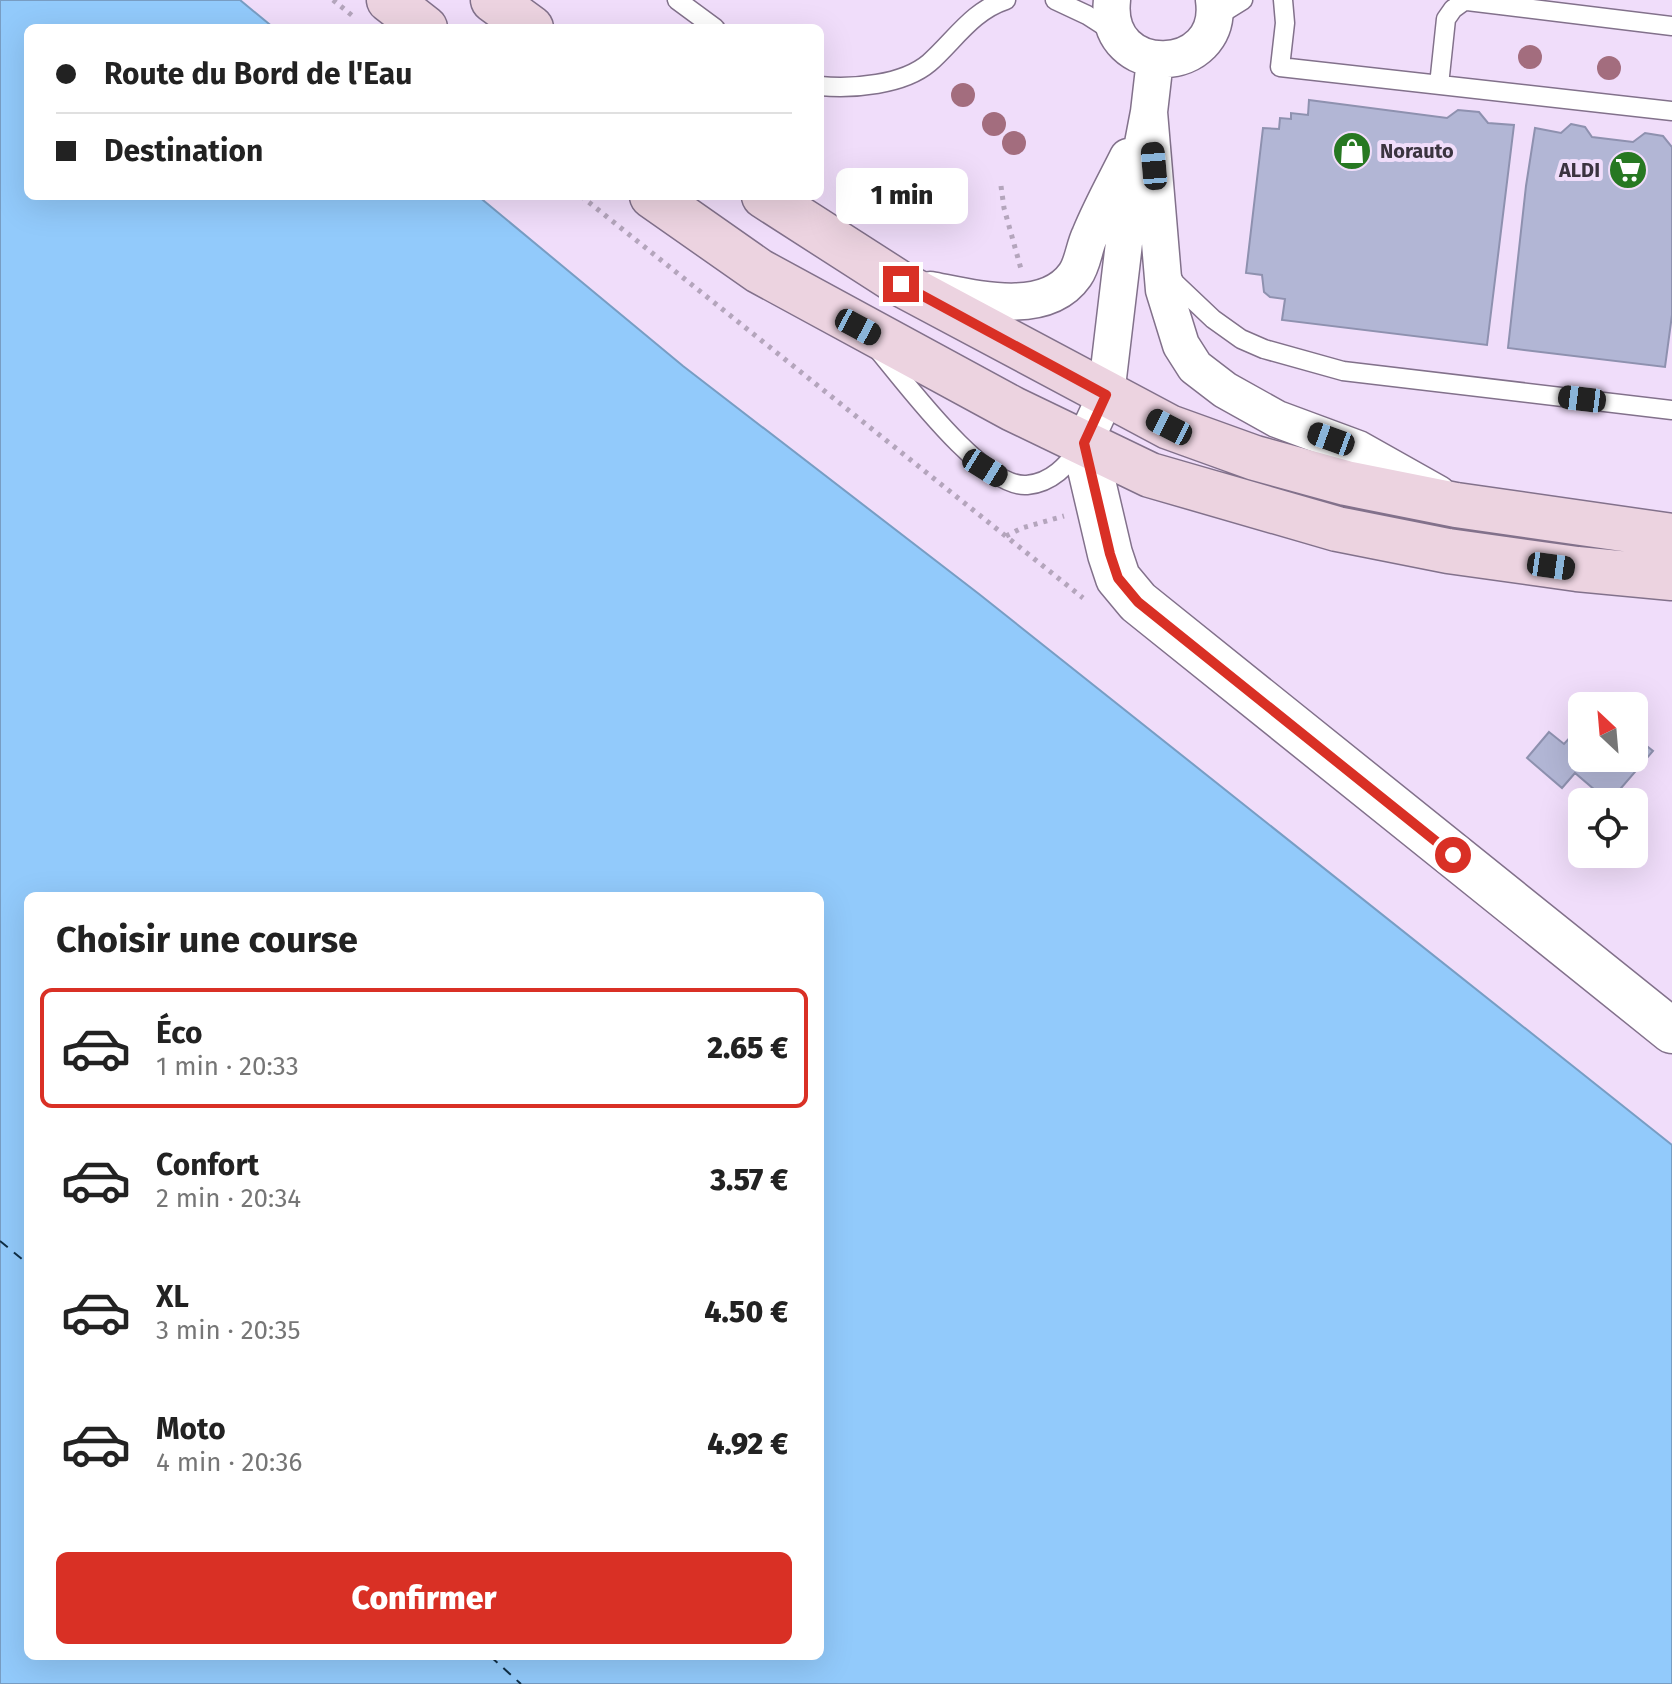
<!DOCTYPE html>
<html lang="fr">
<head>
<meta charset="utf-8">
<style>
	:root { --surface:#fff; --page:#f2f2f2; --text:#222; --muted:#767676; --line:#e0e0e0; --accent:#d93025 }
	body { margin:0; font-family:"Fira Sans",sans-serif; background:var(--page); color:var(--text); height:100vh; display:flex; flex-direction:column; font-size:30px; white-space:nowrap }
	* { box-sizing:border-box; margin:0 }
	p { font-size:26px; color:var(--muted) }
	.icon { flex:none; width:44px; height:44px; fill:none; stroke:currentColor; stroke-width:2; stroke-linecap:round; stroke-linejoin:round }
	.map { position:relative; flex:1; overflow:hidden }
	.drawer { position:absolute; left:24px; top:892px; width:800px; height:768px; display:flex; flex-direction:column; background:var(--surface); border-radius:12px; box-shadow:0 8px 32px #0002 }
	.drawer>* { flex:none }
	.hud { position:absolute; left:24px; top:24px; width:800px; height:176px; border-radius:12px; box-shadow:0 8px 32px #0002; display:grid; align-content:center; height:176px; padding:0 32px; background:var(--surface) }
	.needle { width:52px; rotate:334deg }
	.tools { position:absolute; left:1568px; top:692px; display:grid; gap:16px }
	.tools a { display:grid; place-items:center; width:80px; height:80px; border-radius:12px; background:var(--surface); box-shadow:0 8px 32px #0002; font-size:40px }
	.end { position:absolute; width:36px; height:36px; margin:-18px; border:10px solid #d93025; background:#fff; box-shadow:0 0 0 4px #fff }
	.from { border-radius:50% }
	.bubble { position:absolute; height:56px; border-radius:12px; background:var(--surface); box-shadow:0 8px 32px #0002; font-size:26px; font-weight:800; line-height:56px; text-align:center }
	.car { position:absolute; width:24px; height:48px; margin:-24px -12px; border-radius:10px; box-shadow:0 0 6px 2px #0007; background:linear-gradient(#222 24%,#8ab4d8 0 40%,#222 0 76%,#8ab4d8 0 86%,#222 0) }
	.hud b { display:flex; align-items:center; gap:28px; height:76px; font-size:30px }
	.hud b+b { border-top:2px solid var(--line) }
	.hud i { width:20px; height:20px; background:var(--text) }
	ul { padding:0; list-style:none }
	li { display:flex; align-items:center; gap:24px; height:120px; margin:0 16px 12px; padding:0 16px; border:4px solid transparent; border-radius:12px }
	li div { flex:1 }
	li b { display:block; font-size:30px }
	li em { font-style:normal; font-weight:800 }
	li.current { border-color:var(--accent) }
	li>.icon { width:72px; height:72px; stroke-width:1.5 }
	h2 { padding:0 32px; font-size:36px; line-height:96px }
	.action { display:flex; gap:16px; margin-top:auto; padding:16px 32px }
	.action a { flex:1; height:92px; border-radius:12px; background:var(--accent); color:#fff; font-size:32px; font-weight:800; line-height:92px; text-align:center }
	.map>svg:first-child { display:block }
	.water { fill:#92cafb; stroke:#789dc3; stroke-width:2; fill-rule:evenodd }
	.lines { fill:none; stroke-linecap:round; stroke-linejoin:round }
	.ferry { stroke:#102f47; stroke-width:2; stroke-dasharray:10 8; stroke-linecap:butt }
	.building { fill:#b2b6d5; stroke:#8e91af; stroke-width:2 }
	.service-casing { stroke:#82718b; stroke-width:21 }
	.minor-casing { stroke:#82718b; stroke-width:39 }
	.tertiary-casing { stroke:#82718b; stroke-width:47 }
	.secondary-casing { stroke:#82718b; stroke-width:47 }
	.path { stroke:#b4a5bc; stroke-width:5; stroke-dasharray:4 6; stroke-linecap:butt }
	.service { stroke:#fff; stroke-width:18 }
	.minor { stroke:#fff; stroke-width:36 }
	.tertiary { stroke:#fff; stroke-width:44 }
	.secondary { stroke:#ecd3e0; stroke-width:44 }
	.tree { fill:#a36d7e }
	.route { stroke:#d93025; stroke-width:10 }
	.labels { text-anchor:middle; dominant-baseline:central; stroke-width:8; stroke-linejoin:round; paint-order:stroke }
	.poi-label { font-size:20px; font-weight:bold; fill:#3b343f; stroke:#f0ddfa; text-anchor:start }
</style>
</head>
<body>
<div class="map">
<svg width="1672" height="1684" viewBox="0 0 1672 1684">
	<rect width="100%" height="100%" fill="#f0ddfa"/>
	<!-- water -->
	<path class="water" d="M0,0H240L274,28H28V196H478L683,366L979,594L1672,1145V1684H0ZM28,896H820V1656H28Z"/>
	<g class="lines">
		<!-- ferry -->
		<path class="ferry" d="M0,1241L28,1264
			M490,1656L521,1684"/>
	</g>
	<!-- building -->
	<path class="building" d="M1309,100L1447,118L1458,110L1479,112L1488,123L1514,125L1487,345L1282,320L1285,299L1270,297L1264,292L1262,275L1246,273L1263,128L1279,129L1280,118L1291,119V113L1308,115Z
		M1571,124L1585,127L1592,137L1633,142L1645,133L1663,136L1672,147V315L1665,367L1508,348L1526,186L1535,128L1561,133Z
		M1549,732L1564,744L1575,732L1582,738V758H1634V736L1653,751L1609,802L1575,773L1562,788L1527,758Z"/>
	<g class="lines">
		<defs>
			<path id="service" d="M677,0L715,28
				M1055,0L1087,15L1115,33
				M1283,0L1285,23L1280,67L1672,111
				M1459,0L1672,26
				M1214,18L1243,0
				M1439,85L1446,19L1453,9L1464,1
				M820,86C853,89 903,85 929,63C955,40 972,11 1006,0
				M1169,273L1175,283L1213,319L1241,339L1264,349L1343,371L1672,410
				M878,350C905,382 984,489 1027,485C1052,483 1067,465 1081,447"/>
			<path id="minor" d="M1112,0C1103,81 1225,77 1214,0
				M1149,112L1164,290L1181,345L1195,367L1225,390L1277,419L1358,449L1438,494
				M930,290C973,298 1045,318 1075,275C1083,264 1084,247 1090,235C1101,208 1115,183 1128,157
				M1084,443L1106,395L1124,243L1149,112L1155,60"/>
			<path id="tertiary" d="M1084,443L1110,554L1118,578L1138,602L1672,1031"/>
			<path id="secondary" d="M389,0L425,28
				M493,0L531,28
				M652,196L759,271L1013,409L1150,475L1337,529L1448,551L1577,569L1672,578
				M764,196L901,284L1169,427L1255,458L1346,483L1456,505L1672,536"/>
		</defs>
		<!-- service casing -->
		<use href="#service" class="service-casing"/>
		<!-- minor casing -->
		<use href="#minor" class="minor-casing"/>
		<!-- tertiary casing -->
		<use href="#tertiary" class="tertiary-casing"/>
		<!-- secondary casing -->
		<use href="#secondary" class="secondary-casing"/>
		<!-- path -->
		<path class="path" d="M333,0L354,17
			M1001,186L1004,208L1021,269
			M581,196L1083,598
			M1006,536L1022,528L1064,516"/>
		<!-- service -->
		<use href="#service" class="service"/>
		<!-- minor -->
		<use href="#minor" class="minor"/>
		<!-- tertiary -->
		<use href="#tertiary" class="tertiary"/>
		<!-- secondary -->
		<use href="#secondary" class="secondary"/>
	</g>
	<!-- trees -->
	<g class="tree">
		<circle cx="1530" cy="57" r="12"/>
		<circle cx="1609" cy="68" r="12"/>
		<circle cx="963" cy="95" r="12"/>
		<circle cx="994" cy="124" r="12"/>
		<circle cx="1014" cy="143" r="12"/>
	</g>
	<g class="lines">
		<!-- route -->
		<path class="route" d="M901,284L1106,395L1084,443L1110,554L1118,578L1138,602L1453,855"/>
	</g>
	<!-- icons -->
	<defs>
		<symbol id="shop-disc" viewBox="-11 -11 22 22"><circle r="9.5" fill="#277822" stroke="#f0ddfa"/><path d="M-5-2.5h2.3a2.7 3.5 0 0 1 5.4 0H5L5.5 6h-11ZM-1.5-2.5h3a1.5 2.3 0 0 0-3 0Z" fill="#fff"/></symbol>
		<symbol id="supermarket-disc" viewBox="-11 -11 22 22"><circle r="9.5" fill="#277822" stroke="#f0ddfa"/><path d="M-6-5.5h2.5l.6 2H6L4.5 2H-2.5L-4.4-4H-6ZM-1.5 3.2a1.3 1.3 0 1 0 .1 0ZM3 3.2a1.3 1.3 0 1 0 .1 0Z" fill="#fff"/></symbol>
	</defs>
	<g fill-rule="evenodd">
		<use href="#shop-disc" x="1330" y="129" width="44" height="44"/>
		<use href="#supermarket-disc" x="1606" y="148" width="44" height="44"/>
	</g>
	<g class="labels">
		<!-- poi labels -->
		<g class="poi-label">
			<text x="1380" y="151">Norauto</text>
			<text x="1600" y="170" text-anchor="end">ALDI</text>
		</g>
	</g>
</svg>
<div class="tools">
<a><svg class="needle" viewBox="-14 -14 28 28"><path d="M0-13l5 13h-10z" fill="#e53935"/><path d="M0 13l5-13h-10z" fill="#767676"/></svg></a>
<a><svg class="icon" aria-label="locate" viewBox="0 0 24 24"><circle cx="12" cy="12" r="6"/><path d="M12 2v4M12 18v4M2 12h4M18 12h4"/></svg></a>
</div>
<i class="end from" style="left:1453px;top:855px"></i>
<i class="end" style="left:901px;top:284px"></i>
<div class="bubble" style="left:836px;top:168px;width:132px">1 min</div>
<i class="car" style="left:1154px;top:166px;rotate:355deg"></i>
<i class="car" style="left:858px;top:327px;rotate:118deg"></i>
<i class="car" style="left:1582px;top:399px;rotate:277deg"></i>
<i class="car" style="left:1169px;top:427px;rotate:297deg"></i>
<i class="car" style="left:1331px;top:439px;rotate:290deg"></i>
<i class="car" style="left:985px;top:468px;rotate:122deg"></i>
<i class="car" style="left:1551px;top:566px;rotate:98deg"></i>
<div class="hud">
<b><i class="from"></i>Route du Bord de l'Eau</b>
<b><i></i>Destination</b>
</div>
<section class="drawer">
<h2>Choisir une course</h2>
<ul>
<li class="current"><svg class="icon" aria-label="car" viewBox="0 0 24 24"><path d="M5 17H2v-5l4-1 3-4h7l3 4 3 1v5h-3M9 17h6M6 11h13"/><circle cx="7" cy="17" r="2"/><circle cx="17" cy="17" r="2"/></svg><div><b>Éco</b><p>1 min · 20:33</p></div><em>2.65 €</em></li>
<li><svg class="icon" aria-label="car" viewBox="0 0 24 24"><path d="M5 17H2v-5l4-1 3-4h7l3 4 3 1v5h-3M9 17h6M6 11h13"/><circle cx="7" cy="17" r="2"/><circle cx="17" cy="17" r="2"/></svg><div><b>Confort</b><p>2 min · 20:34</p></div><em>3.57 €</em></li>
<li><svg class="icon" aria-label="car" viewBox="0 0 24 24"><path d="M5 17H2v-5l4-1 3-4h7l3 4 3 1v5h-3M9 17h6M6 11h13"/><circle cx="7" cy="17" r="2"/><circle cx="17" cy="17" r="2"/></svg><div><b>XL</b><p>3 min · 20:35</p></div><em>4.50 €</em></li>
<li><svg class="icon" aria-label="car" viewBox="0 0 24 24"><path d="M5 17H2v-5l4-1 3-4h7l3 4 3 1v5h-3M9 17h6M6 11h13"/><circle cx="7" cy="17" r="2"/><circle cx="17" cy="17" r="2"/></svg><div><b>Moto</b><p>4 min · 20:36</p></div><em>4.92 €</em></li>
</ul>
<div class="action"><a>Confirmer</a></div>
</section>
</div>
</body>
</html>
